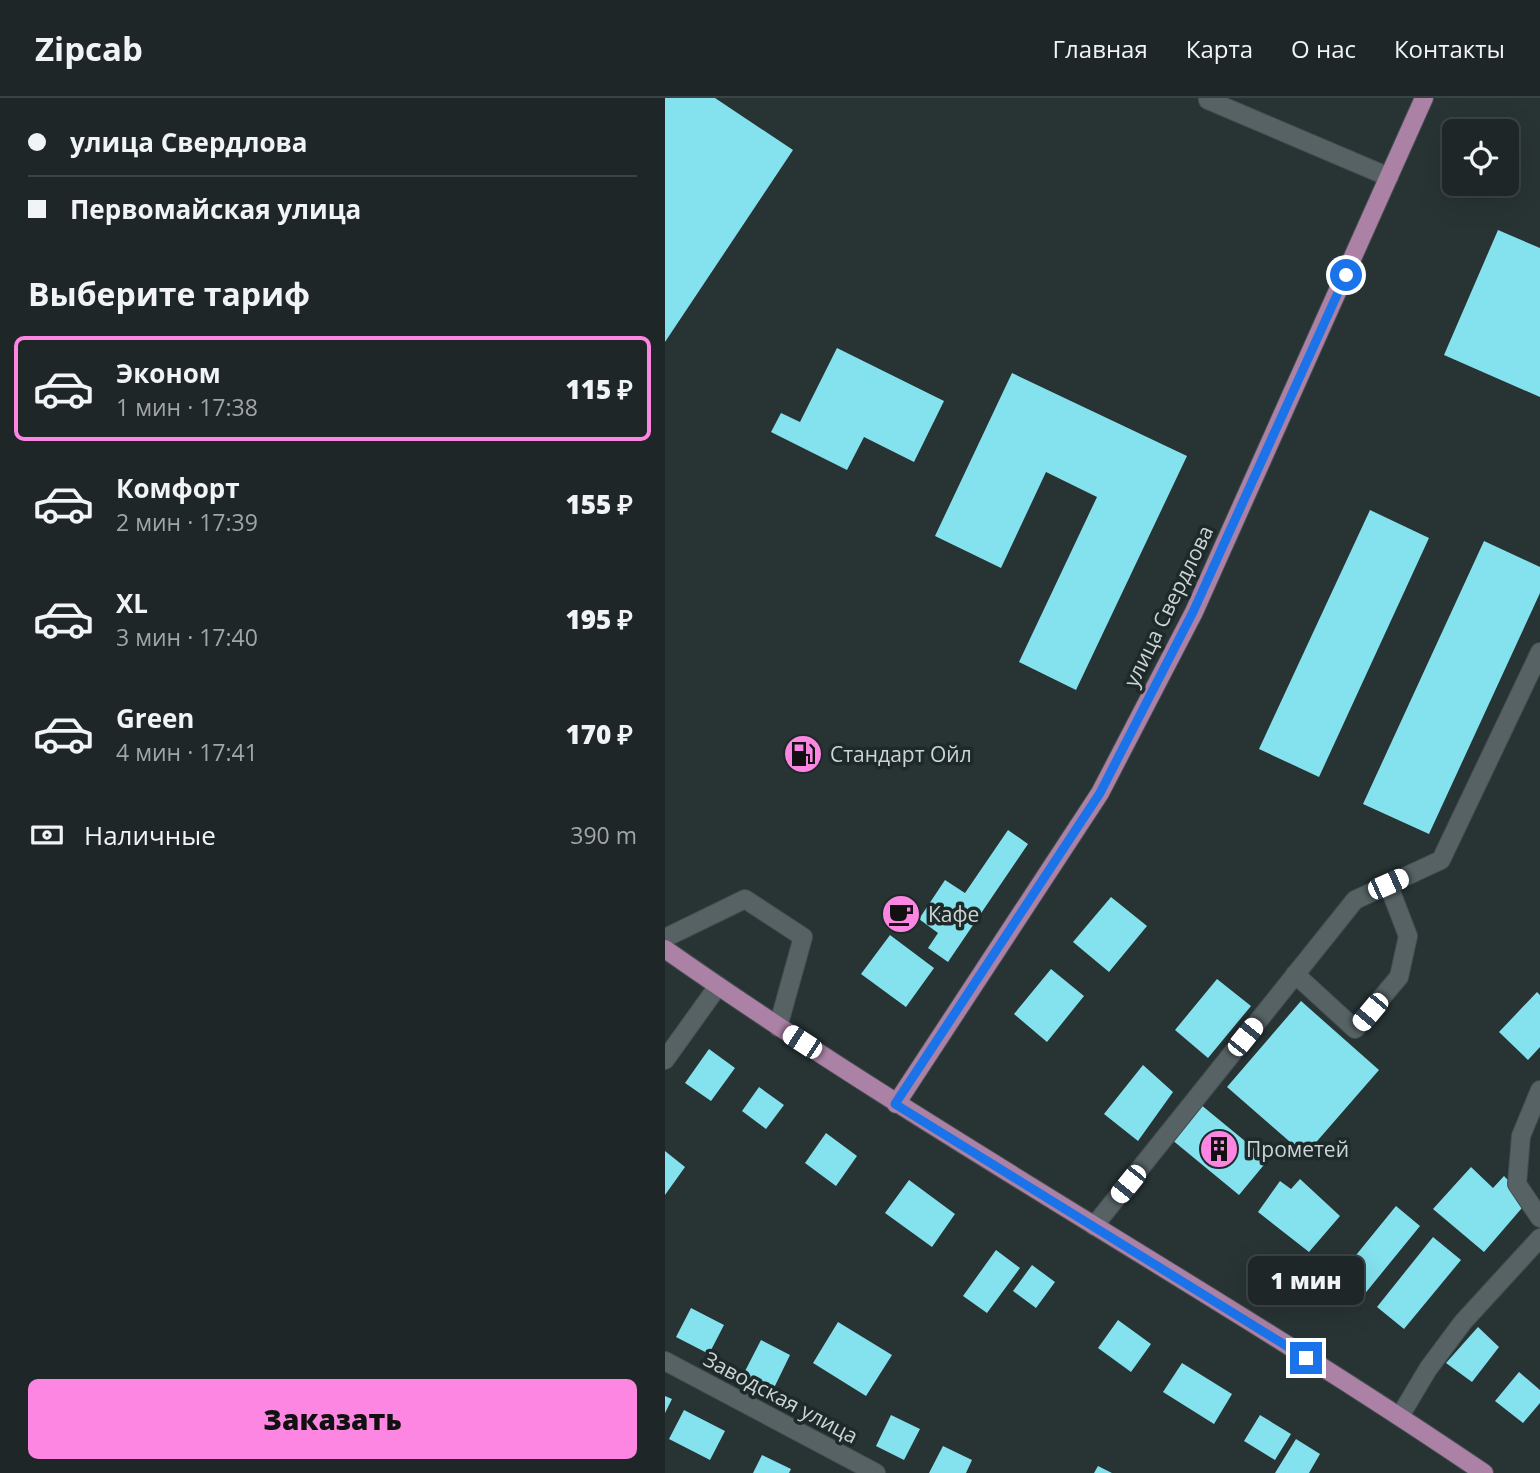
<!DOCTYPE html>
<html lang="ru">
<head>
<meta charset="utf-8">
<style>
	:root { --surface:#1e2627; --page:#262e2f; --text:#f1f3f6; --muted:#a1a5a7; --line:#3c4344; --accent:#fd86e2 }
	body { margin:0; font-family:"Open Sans",sans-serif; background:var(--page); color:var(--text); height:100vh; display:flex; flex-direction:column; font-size:26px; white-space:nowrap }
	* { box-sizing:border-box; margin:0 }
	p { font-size:23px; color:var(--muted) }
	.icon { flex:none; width:38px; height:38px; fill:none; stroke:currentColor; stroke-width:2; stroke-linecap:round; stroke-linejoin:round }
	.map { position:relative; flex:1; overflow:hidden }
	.drawer { display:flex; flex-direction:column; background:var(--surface); width:665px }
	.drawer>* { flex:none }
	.banner { display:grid; align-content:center; height:154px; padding:0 28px; background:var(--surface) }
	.buttons { position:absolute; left:777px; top:21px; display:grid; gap:14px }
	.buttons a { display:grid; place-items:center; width:77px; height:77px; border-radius:10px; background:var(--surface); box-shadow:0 7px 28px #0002,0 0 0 2px var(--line); font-size:35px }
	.end { position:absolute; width:32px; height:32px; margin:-16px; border:9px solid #1a73e8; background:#fff; box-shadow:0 0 0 4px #fff }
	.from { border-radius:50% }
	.bubble { position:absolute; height:49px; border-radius:10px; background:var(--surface); box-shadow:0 7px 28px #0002,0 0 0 2px var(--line); font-size:23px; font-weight:800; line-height:49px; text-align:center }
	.car { position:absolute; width:21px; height:42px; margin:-21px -10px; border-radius:9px; box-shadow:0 0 5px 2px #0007; background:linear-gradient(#fff 24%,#345 0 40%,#fff 0 76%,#345 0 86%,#fff 0) }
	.banner b { display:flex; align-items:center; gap:24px; height:66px; font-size:26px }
	.banner b+b { border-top:2px solid var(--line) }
	.banner i { width:18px; height:18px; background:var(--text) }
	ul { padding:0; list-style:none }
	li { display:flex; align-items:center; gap:21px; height:105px; margin:0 14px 10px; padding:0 14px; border:4px solid transparent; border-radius:10px }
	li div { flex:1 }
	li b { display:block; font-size:26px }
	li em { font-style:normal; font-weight:800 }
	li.selected { border-color:var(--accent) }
	li>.icon { width:63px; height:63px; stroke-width:1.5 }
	h2 { padding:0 28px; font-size:32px; line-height:84px }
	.pay { display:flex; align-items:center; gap:18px; height:77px; padding:0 28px; font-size:26px }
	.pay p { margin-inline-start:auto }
	.primary-button { display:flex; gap:14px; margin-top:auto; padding:14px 28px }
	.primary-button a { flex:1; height:80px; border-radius:10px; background:var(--accent); color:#111; font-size:28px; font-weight:800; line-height:80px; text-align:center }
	header { display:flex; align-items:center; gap:42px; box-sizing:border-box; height:98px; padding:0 35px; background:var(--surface); border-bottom:2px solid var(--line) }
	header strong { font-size:33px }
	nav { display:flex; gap:38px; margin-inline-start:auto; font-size:24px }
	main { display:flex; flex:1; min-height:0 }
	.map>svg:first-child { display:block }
	.building { fill:#84e1ee }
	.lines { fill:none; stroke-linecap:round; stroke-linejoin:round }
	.minor-casing { stroke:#454e50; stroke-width:20 }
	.major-casing { stroke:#454e50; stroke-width:20 }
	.minor { stroke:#566264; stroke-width:18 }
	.major { stroke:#ab81a5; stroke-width:18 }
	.route { stroke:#1a73e8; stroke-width:9 }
	.labels { text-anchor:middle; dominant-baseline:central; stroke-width:7; stroke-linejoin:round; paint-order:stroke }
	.street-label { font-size:21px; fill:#cdd4d5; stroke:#1e292a }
	.poi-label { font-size:21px; fill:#cdd4d5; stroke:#1e292a; text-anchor:start }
</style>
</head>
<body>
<header>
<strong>Zipcab</strong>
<nav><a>Главная</a><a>Карта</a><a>О нас</a><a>Контакты</a></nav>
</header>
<main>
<section class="drawer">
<div class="banner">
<b><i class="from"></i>улица Свердлова</b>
<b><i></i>Первомайская улица</b>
</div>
<h2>Выберите тариф</h2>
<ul>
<li class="selected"><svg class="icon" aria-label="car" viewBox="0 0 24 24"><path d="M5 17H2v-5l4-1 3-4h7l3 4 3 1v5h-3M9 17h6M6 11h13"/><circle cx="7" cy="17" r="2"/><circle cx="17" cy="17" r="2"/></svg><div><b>Эконом</b><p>1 мин · 17:38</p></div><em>115 ₽</em></li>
<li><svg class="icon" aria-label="car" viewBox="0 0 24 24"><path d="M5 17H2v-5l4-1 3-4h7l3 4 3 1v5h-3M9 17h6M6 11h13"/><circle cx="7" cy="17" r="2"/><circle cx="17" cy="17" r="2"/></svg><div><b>Комфорт</b><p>2 мин · 17:39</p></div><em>155 ₽</em></li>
<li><svg class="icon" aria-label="car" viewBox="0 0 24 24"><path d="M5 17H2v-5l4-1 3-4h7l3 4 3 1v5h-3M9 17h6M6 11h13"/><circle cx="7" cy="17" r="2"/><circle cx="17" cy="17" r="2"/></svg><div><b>XL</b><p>3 мин · 17:40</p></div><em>195 ₽</em></li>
<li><svg class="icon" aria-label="car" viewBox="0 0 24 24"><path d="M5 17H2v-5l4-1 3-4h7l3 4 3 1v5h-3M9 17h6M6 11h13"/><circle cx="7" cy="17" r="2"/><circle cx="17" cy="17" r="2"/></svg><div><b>Green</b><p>4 мин · 17:41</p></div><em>170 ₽</em></li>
</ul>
<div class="pay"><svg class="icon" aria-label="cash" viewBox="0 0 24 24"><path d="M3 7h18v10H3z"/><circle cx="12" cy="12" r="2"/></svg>Наличные<p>390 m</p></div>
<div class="primary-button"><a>Заказать</a></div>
</section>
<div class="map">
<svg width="875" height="1375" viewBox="0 0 875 1375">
	<rect width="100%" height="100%" fill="#283334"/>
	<!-- building -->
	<path class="building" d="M0,0H50L128,52L0,244Z
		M833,132L875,150V299L779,257Z
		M172,250L279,303L249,364L199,339L182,372L106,334L116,315L135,324Z
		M347,275L522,358L411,592L354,564L432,399L381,374L336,470L270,438Z
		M705,412L764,440L654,679L594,651Z
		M819,443L875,469V495L764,736L698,706Z
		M343,732L363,746L283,864L263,850L273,835L254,821L280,782L300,795Z
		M446,799L482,828L444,874L408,844Z
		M225,837L269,870L241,909L196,876Z
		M386,871L419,898L382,944L349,916Z
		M552,881L586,908L543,960L510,932Z
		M872,894L875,897V949L863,962L834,934Z
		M636,903L714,972L640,1057L562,989Z
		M44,951L70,970L46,1003L20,985Z
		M478,967L508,994L473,1043L439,1016Z
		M94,989L119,1007L101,1031L77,1013Z
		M535,1006L603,1062L574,1097L506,1041Z
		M161,1035L192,1058L171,1088L140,1065Z
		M0,1053L20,1069L0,1097Z
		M806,1069L828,1090L839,1078L863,1103L819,1154L768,1111Z
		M635,1081L675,1118L644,1154L593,1114L615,1083L626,1091Z
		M244,1082L290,1116L267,1149L220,1115Z
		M731,1108L755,1128L698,1198L674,1178Z
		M768,1139L796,1162L739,1231L712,1209Z
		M331,1152L355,1170L322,1215L298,1198Z
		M367,1167L390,1184L371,1210L348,1193Z
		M26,1210L59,1227L44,1256L11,1239Z
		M453,1222L486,1246L466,1274L433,1250Z
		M173,1224L227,1257L201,1298L148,1265Z
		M813,1229L834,1249L807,1284L781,1265Z
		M96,1242L125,1257L108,1292L78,1277Z
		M517,1265L567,1296L549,1326L498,1294Z
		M854,1274L875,1292V1305L858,1325L830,1303Z
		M0,1298L7,1301L0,1315Z
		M19,1312L60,1333L45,1362L4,1341Z
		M226,1317L255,1331L239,1362L211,1348Z
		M595,1317L626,1336L610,1362L579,1343Z
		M631,1341L655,1356L644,1375H610Z
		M278,1348L307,1362L301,1375H264Z
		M97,1357L126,1371L124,1375H88Z
		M433,1368L447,1375H429Z"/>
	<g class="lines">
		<defs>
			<path id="minor" d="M544,0L543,2L724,79
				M0,840L80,801L138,839L113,929
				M630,876L690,931L734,879L743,838L723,786
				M0,962L53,888
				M875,992L856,1038L852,1086L875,1120
				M429,1128L690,802L776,762L875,554
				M0,1263L211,1375
				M735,1318L763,1271L798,1224L875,1140"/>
			<path id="major" d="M0,851C266,1038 551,1193 819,1375
				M231,1006L435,695L529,514L759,0"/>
		</defs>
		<!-- minor casing -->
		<use href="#minor" class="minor-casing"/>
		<!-- major casing -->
		<use href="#major" class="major-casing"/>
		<!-- minor -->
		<use href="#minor" class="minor"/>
		<!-- major -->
		<use href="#major" class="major"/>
	</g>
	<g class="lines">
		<!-- route -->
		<path class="route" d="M641,1260L230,1006L435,695L528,514L681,177"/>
	</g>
	<!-- icons -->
	<defs>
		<symbol id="fuel-disc" viewBox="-11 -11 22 22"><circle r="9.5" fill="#fd86e2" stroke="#1e292a"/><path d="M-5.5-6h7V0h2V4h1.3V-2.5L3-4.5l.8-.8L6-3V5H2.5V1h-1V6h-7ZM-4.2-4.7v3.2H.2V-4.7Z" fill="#111"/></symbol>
		<symbol id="cafe-disc" viewBox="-11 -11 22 22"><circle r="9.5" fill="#fd86e2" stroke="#1e292a"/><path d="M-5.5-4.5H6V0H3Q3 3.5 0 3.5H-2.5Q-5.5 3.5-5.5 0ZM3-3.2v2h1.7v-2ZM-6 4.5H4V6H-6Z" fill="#111"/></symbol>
		<symbol id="building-disc" viewBox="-11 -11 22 22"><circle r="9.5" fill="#fd86e2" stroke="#1e292a"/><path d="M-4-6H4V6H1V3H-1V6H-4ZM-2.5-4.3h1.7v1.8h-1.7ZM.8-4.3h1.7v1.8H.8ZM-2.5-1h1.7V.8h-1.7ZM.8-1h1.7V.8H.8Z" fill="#111"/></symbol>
	</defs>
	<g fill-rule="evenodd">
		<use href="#fuel-disc" x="116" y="634" width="44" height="44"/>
		<use href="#cafe-disc" x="214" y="794" width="44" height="44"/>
		<use href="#building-disc" x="532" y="1029" width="44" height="44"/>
	</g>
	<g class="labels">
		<!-- street labels -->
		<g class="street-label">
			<text transform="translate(503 508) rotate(-64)">улица Свердлова</text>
			<text transform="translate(116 1299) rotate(28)">Заводская улица</text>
		</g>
		<!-- poi labels -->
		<g class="poi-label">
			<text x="165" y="656">Стандарт Ойл</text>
			<text x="263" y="816">Кафе</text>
			<text x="581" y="1051">Прометей</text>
		</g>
	</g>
</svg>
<div class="buttons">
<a><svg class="icon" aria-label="locate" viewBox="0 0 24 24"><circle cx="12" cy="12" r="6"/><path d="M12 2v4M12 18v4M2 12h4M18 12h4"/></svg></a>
</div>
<i class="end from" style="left:681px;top:177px"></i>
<i class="end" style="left:641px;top:1260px"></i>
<div class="bubble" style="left:583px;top:1158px;width:116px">1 мин</div>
<i class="car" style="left:723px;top:786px;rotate:66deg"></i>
<i class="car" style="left:705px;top:914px;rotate:220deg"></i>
<i class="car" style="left:580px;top:939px;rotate:39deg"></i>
<i class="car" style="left:137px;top:944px;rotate:303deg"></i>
<i class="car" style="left:463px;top:1086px;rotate:219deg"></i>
</div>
</main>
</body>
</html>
